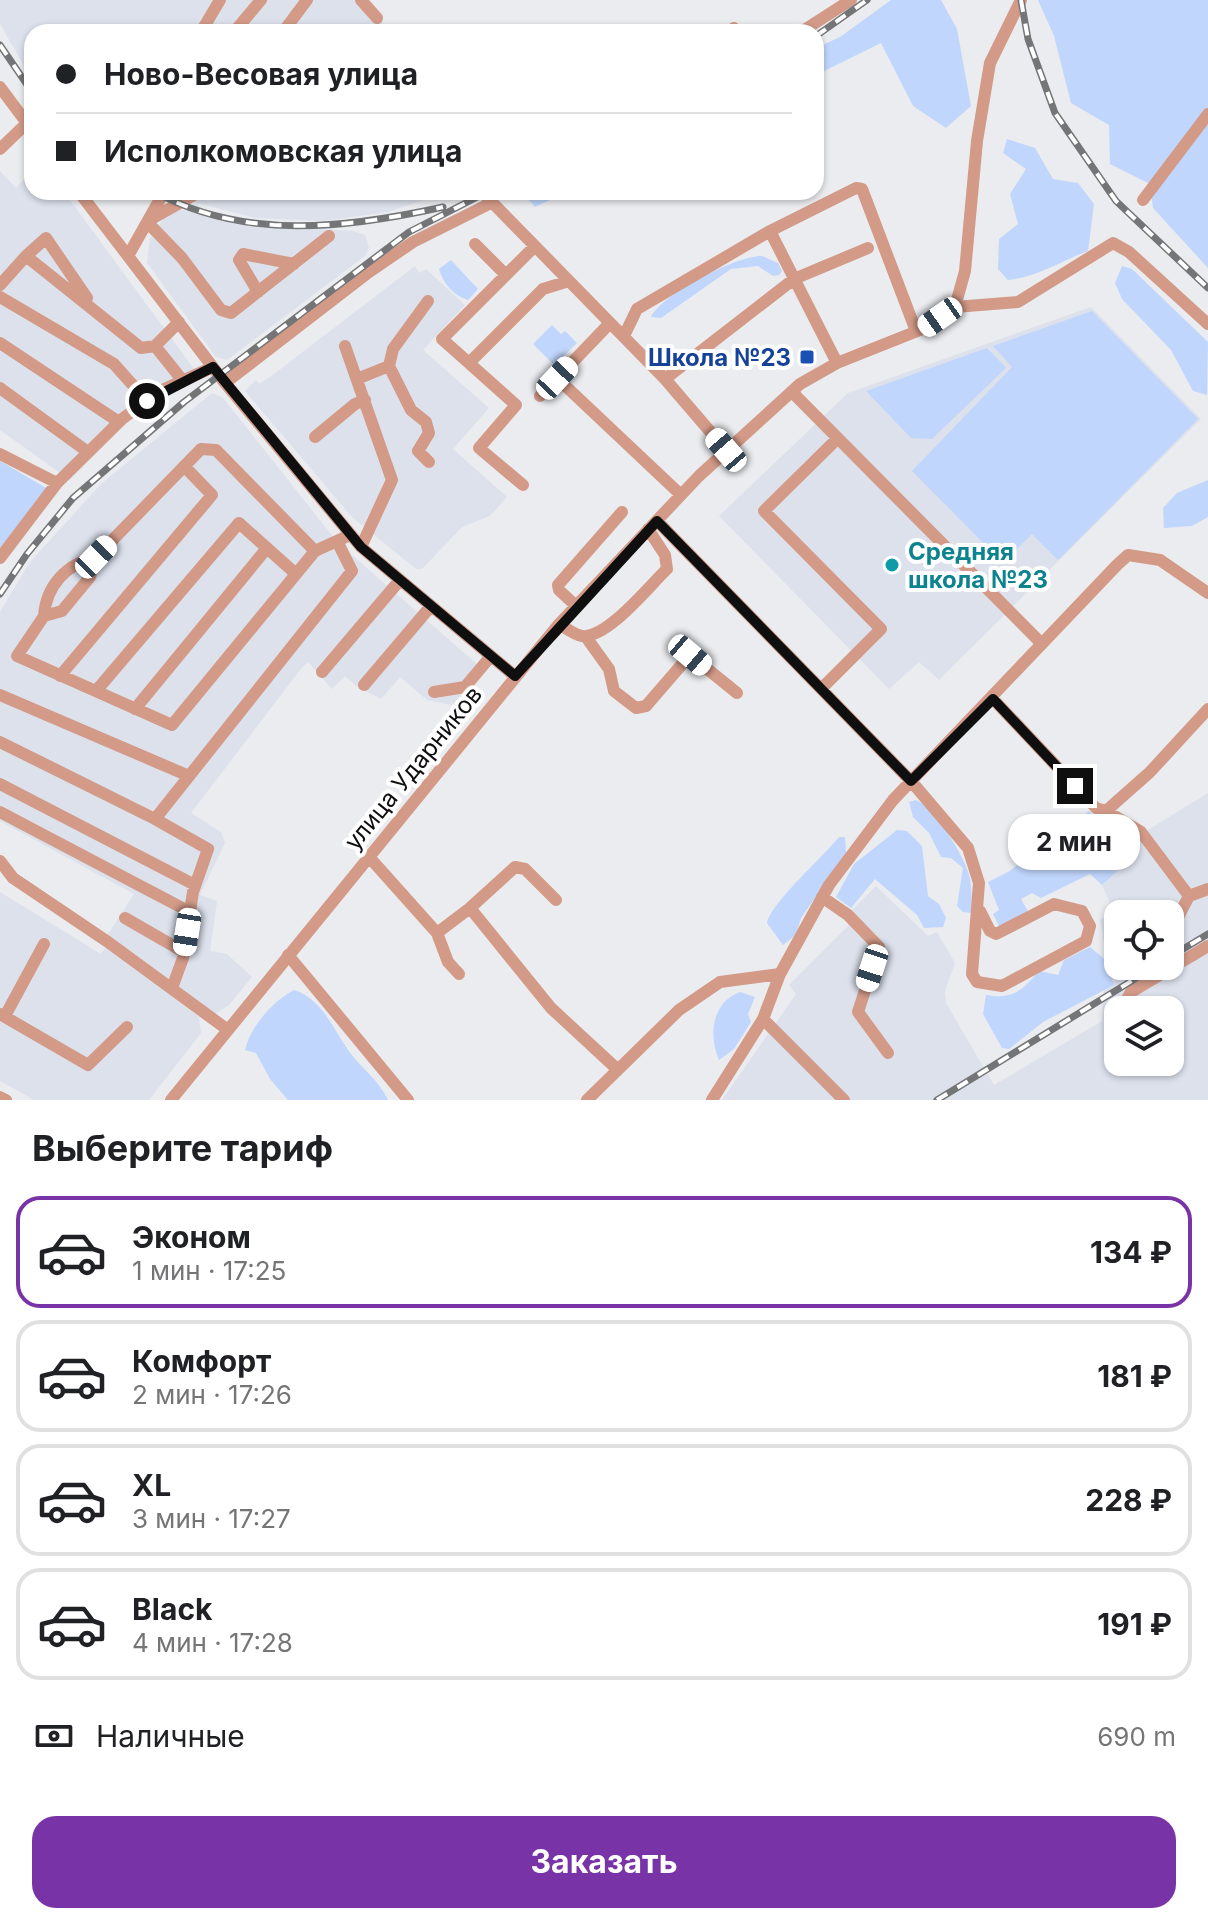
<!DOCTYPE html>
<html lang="ru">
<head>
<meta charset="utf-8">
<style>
	:root { --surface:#fff; --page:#f2f2f2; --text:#202124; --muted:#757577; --line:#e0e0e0; --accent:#7834a7 }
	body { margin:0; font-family:Inter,sans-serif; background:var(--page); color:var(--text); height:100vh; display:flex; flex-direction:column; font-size:30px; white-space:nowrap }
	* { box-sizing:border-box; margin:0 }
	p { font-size:26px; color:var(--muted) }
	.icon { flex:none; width:44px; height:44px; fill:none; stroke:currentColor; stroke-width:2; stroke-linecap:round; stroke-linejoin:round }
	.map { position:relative; height:1100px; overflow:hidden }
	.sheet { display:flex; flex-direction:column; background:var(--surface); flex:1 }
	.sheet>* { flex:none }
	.banner { position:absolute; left:24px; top:24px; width:800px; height:176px; border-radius:24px; box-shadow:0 2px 6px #0004; display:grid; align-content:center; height:176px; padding:0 32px; background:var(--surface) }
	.fabs { position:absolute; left:1104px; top:900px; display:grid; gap:16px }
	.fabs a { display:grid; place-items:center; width:80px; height:80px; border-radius:16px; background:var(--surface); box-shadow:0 2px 6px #0004; font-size:40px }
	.end { position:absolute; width:36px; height:36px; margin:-18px; border:10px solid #0f0f10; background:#fff; box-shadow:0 0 0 4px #fff }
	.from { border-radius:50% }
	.bubble { position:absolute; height:56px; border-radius:24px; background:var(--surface); box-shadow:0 2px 6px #0004; font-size:26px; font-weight:700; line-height:56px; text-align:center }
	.car { position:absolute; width:24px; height:48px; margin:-24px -12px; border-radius:10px; box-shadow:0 0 6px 2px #0007; background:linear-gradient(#fff 24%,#345 0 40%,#fff 0 76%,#345 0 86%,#fff 0) }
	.banner b { display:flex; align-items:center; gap:28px; height:76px; font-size:30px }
	.banner b+b { border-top:2px solid var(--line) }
	.banner i { width:20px; height:20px; background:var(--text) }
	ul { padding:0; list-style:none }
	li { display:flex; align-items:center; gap:24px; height:112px; margin:0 16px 12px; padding:0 16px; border:4px solid var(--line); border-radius:24px }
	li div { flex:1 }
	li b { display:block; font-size:30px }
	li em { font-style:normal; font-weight:700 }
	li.selected { border-color:var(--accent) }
	li>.icon { width:72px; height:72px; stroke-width:1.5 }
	h2 { padding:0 32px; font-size:36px; line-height:96px }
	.pay { display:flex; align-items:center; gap:20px; height:88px; padding:0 32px; font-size:30px }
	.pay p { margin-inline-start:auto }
	.button { display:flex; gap:16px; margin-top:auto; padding:16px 32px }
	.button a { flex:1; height:92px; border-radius:24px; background:var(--accent); color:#fff; font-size:32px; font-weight:700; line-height:92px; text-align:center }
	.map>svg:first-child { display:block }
	.built { fill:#dce1ec; fill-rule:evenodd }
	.green { fill:#c1d6fc }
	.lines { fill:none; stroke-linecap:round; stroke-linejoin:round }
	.minor { stroke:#d39a87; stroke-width:12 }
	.rail-casing { stroke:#747577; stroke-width:7 }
	.rail { stroke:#fff; stroke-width:4; stroke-dasharray:12; stroke-linecap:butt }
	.route { stroke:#0f0f10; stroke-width:10 }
	.transit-dot { fill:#1a4fb4; stroke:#fff; stroke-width:3 }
	.culture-dot { fill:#0f9aa8; stroke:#fff; stroke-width:3 }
	.labels { text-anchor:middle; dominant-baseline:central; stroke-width:8; stroke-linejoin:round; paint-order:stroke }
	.transit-label { font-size:24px; font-weight:bold; fill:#164399; stroke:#fff; text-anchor:end }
	.culture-label { font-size:24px; font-weight:bold; fill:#0d838f; stroke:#fff; text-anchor:start }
	.street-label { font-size:24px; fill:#0f0f10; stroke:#fff }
</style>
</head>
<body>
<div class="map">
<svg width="1208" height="1100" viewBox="0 0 1208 1100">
	<rect width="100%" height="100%" fill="#eaecef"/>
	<!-- built -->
	<path class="built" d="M0,0H215L195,32H32V80L0,24Z
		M227,0H365L382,19L384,32H207Z
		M32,170V192H64L194,369L129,420L70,480L0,430V171L16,188Z
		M185,192H449L388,212L323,221L256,218L193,202Z
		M179,209L255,225L353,231L365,235L369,248L365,256L227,360L216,357L147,263L150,238L164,218Z
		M415,266L419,273L426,269L465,305L423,350L489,408L453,449L507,497L490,516L462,527L422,569H416L352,517L245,391L256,380L259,384L270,377Z
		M1091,307L1201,419L939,680L919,662L889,689L719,516L848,393Z
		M212,393L223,398L338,543L485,671L452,705L427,700L400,677L381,699L356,686L345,676L332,689L308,662L300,670L191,813L221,832L225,843L200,895L217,901L210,951L227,954L252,977L229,1005L215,1014L107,936L134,894L0,821V612L30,562L101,484Z
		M1208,793V1100H722L796,994L789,985L849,925L844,918L876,886L928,936L937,932L955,963L945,991L946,1003L994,1085L1102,1021L1104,986L1125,975L1120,966H1170V914H1118V964L1104,942L1100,920L1114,912L1102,885L1132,857L1122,846ZM1118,1010H1170V1062H1118Z
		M0,892L101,954L106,946L199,1017L201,1033L149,1100H34L0,1081Z"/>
	<!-- green -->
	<path class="green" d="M891,0H941L957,29L971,106L946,128L913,106L881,43L816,75V48L840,37Z
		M1038,0H1208V268L1153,208L1150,184L1110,164L1109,125L1071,103L1054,36Z
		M1007,139L1035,148L1053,179L1078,183L1094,204L1088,251C1061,261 1037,277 1008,280L998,269L999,239L1018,224L1010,194L1026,169L1003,153Z
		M522,192H567L535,207Z
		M762,256L778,263L782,271L779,275L773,276L758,266L731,269L661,318L651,317C661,295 737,255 762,256Z
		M451,260L478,289L468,300C454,296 443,283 439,269Z
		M1122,266L1132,269L1208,342L1207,395L1193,391L1171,350L1122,299L1115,283Z
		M1092,311L1198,419L1058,560L1032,534L1003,563L912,471L1012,367L993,346Z
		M552,325L561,334L565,331L577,343L554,365L533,344Z
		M987,348L1006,368L932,439L911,438L866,391Z
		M0,461L48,489L0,548Z
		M1208,480V517L1192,526L1164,528L1163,508L1177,493Z
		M916,800C934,807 965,857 969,875C972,887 972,901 971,913L963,912L957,906L963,868L951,858L941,857L929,833L913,817L909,802Z
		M1089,811L1133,857L1102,885L1090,874L1041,898L1032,893L1021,899L1029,913L1000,928L993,914L999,910L988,882L1008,872Z
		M897,830L907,831L922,846L928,896L939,904L946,918L943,927L924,928L917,915L875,879L851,908L836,897L854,864Z
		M839,837H845L846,853L801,918L796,935L783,945L767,923C771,903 823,857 839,837Z
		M1090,947L1108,962L1114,985L1043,1022L1009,1049L1002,1048L983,1014L986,995C1012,1000 1022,991 1039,971L1058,975L1064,960Z
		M294,990C321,998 333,1028 348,1050C360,1067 379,1080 388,1100H288L270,1079L256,1053L245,1050C250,1027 273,1001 294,990Z
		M740,992L755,997L748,1014L751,1022L734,1049L719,1060C708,1035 712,1002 740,992Z"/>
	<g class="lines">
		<!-- minor -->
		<path class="minor" d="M361,0L377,18
			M201,32L220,0
			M234,32L261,0
			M283,32L307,0
			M729,32L734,28
			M801,32L851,0
			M0,87L32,130
			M0,149L27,123
			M79,192L225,383L361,547L515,676
			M482,192L665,379L726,450
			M1143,200L1208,114
			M153,218L199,192
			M148,223L182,258L221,310L231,313L329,236
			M770,231L837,363
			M475,244L506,275
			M26,256L46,238L87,298
			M128,256L164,192
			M0,285L26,256L141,348L155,346L179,322
			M258,292L239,260L243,254L294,264
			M0,297L114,364L147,401
			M955,307L1018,302L1113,243L1129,252L1208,324
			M624,336L637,309L770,231L856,188L862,189L916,331
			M0,343L119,422
			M155,346L183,381
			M345,346L392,480L361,547
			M469,363L543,289L569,281
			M389,366L411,410L426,422L429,433L418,451L429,462
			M557,378L681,495
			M357,379L389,366L393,349L428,301
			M665,379L794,279L868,248
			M225,383L369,272L413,242L491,203
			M0,388L88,452
			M792,392L1042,644
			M540,396L610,323
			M315,437L355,404L365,400
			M0,454L57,483L122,419L160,391L213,367
			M523,485L479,448L516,405L442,339L534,247
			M657,521L911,781L968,848L979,883L972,974L977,982L1002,986L1086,941L1090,926L1082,911L1054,904L996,934L990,931L980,911
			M315,551L216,450L201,449L96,557L90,577L62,611L44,616L17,656L172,725L315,551L350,535
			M0,558L57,483
			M576,606L559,590L558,585L622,512
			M44,616C46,586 66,564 96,557
			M559,624C566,628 574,635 582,636C607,639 649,586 667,569L665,555L648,529
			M586,637L609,669L614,691L636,708L646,706L690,655L737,693
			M322,672L400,580
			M60,676L212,495L184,466
			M364,685L431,606
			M821,689L881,629L764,511L838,438
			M96,691L239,523L296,574
			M434,692L465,687L491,656
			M0,695L189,776
			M993,699L1096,808L1106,811L1150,772L1208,709
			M135,709L267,548
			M0,742L155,819
			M0,784L195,885
			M1106,811L1141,832L1189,896L1208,889
			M0,812L190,912
			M370,858L437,933L470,908L551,1008L617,1069
			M0,861L13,878L108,942L228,1030
			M822,897L848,915L879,947L858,1012L888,1053
			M470,908L515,867L525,869L556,900
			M125,918L184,952
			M1174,925L1189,896
			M437,933L448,962L459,974
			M288,955L408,1100
			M172,988L183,958L193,892L208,849L155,819L352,571L338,543
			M1121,1010L1131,992L1208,946
			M0,1014L88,1065L127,1027
			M5,1016L44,944
			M763,1019L844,1100
			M0,1097L6,1100
			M171,1100L559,624L699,476L800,384L837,363L925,328L955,307L965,271L977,141L990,63L1021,0
			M587,1100L679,1010L720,982L780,974
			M712,1100L763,1019L780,974L829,885L893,800L1117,565L1128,555L1160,560L1208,593"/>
		<defs>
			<path id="rail" d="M1021,0L1028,39L1055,113L1116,201L1208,288
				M816,36L867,0
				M0,45L32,92
				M155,192C245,241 348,228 443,207
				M0,594L27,554L73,498L184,402L409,232L487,192
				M1170,957L1208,934
				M937,1100L1156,966"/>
		</defs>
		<!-- rail casing -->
		<use href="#rail" class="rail-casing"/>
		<!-- rail -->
		<use href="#rail" class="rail"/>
	</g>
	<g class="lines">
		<!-- route -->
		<path class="route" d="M147,401L213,367L361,547L515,676L657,521L911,781L993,699L1075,786"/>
	</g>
	<!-- markers -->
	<rect class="transit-dot" x="799" y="349" width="16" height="16" rx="4"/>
	<circle class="culture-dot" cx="892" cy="565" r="8"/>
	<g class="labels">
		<!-- transit labels -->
		<g class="transit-label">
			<text x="791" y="357">Школа №23</text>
		</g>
		<!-- culture labels -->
		<g class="culture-label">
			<text x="908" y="551">Средняя<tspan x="908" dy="28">школа №23</tspan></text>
		</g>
		<!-- street labels -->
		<g class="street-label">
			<text transform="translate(413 768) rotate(-51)">улица Ударников</text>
		</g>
	</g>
</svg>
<div class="fabs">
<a><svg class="icon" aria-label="locate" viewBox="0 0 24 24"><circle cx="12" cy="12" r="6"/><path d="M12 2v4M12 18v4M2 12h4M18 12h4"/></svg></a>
<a><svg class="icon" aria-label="layers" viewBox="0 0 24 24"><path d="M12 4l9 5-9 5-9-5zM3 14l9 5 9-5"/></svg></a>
</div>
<i class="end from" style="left:147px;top:401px"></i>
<i class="end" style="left:1075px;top:786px"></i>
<div class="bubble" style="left:1008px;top:814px;width:132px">2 мин</div>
<i class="car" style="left:940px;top:317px;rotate:235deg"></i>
<i class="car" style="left:557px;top:378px;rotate:43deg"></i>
<i class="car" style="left:726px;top:450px;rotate:319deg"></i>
<i class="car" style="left:96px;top:557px;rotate:44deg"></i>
<i class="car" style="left:690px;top:655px;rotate:130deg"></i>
<i class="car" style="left:187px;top:932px;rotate:189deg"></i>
<i class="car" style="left:872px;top:968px;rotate:198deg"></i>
<div class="banner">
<b><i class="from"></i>Ново-Весовая улица</b>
<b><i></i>Исполкомовская улица</b>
</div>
</div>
<section class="sheet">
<h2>Выберите тариф</h2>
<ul>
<li class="selected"><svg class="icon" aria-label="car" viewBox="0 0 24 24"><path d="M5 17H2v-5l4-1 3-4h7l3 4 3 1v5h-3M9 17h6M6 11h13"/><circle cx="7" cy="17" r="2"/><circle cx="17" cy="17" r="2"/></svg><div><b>Эконом</b><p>1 мин · 17:25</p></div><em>134 ₽</em></li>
<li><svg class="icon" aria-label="car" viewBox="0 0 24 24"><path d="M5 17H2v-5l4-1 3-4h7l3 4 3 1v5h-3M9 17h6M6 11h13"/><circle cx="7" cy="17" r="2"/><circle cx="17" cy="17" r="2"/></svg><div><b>Комфорт</b><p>2 мин · 17:26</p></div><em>181 ₽</em></li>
<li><svg class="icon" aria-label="car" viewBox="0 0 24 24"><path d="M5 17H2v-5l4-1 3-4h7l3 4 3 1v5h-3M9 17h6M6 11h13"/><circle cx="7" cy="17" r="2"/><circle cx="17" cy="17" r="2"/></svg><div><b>XL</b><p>3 мин · 17:27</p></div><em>228 ₽</em></li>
<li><svg class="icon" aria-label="car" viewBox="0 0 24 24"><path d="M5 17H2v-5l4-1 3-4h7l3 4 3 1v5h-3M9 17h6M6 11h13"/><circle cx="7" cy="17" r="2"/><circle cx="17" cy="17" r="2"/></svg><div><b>Black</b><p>4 мин · 17:28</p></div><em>191 ₽</em></li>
</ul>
<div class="pay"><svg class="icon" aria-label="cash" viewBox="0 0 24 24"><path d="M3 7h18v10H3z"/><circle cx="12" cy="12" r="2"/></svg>Наличные<p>690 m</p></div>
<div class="button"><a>Заказать</a></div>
</section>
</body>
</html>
